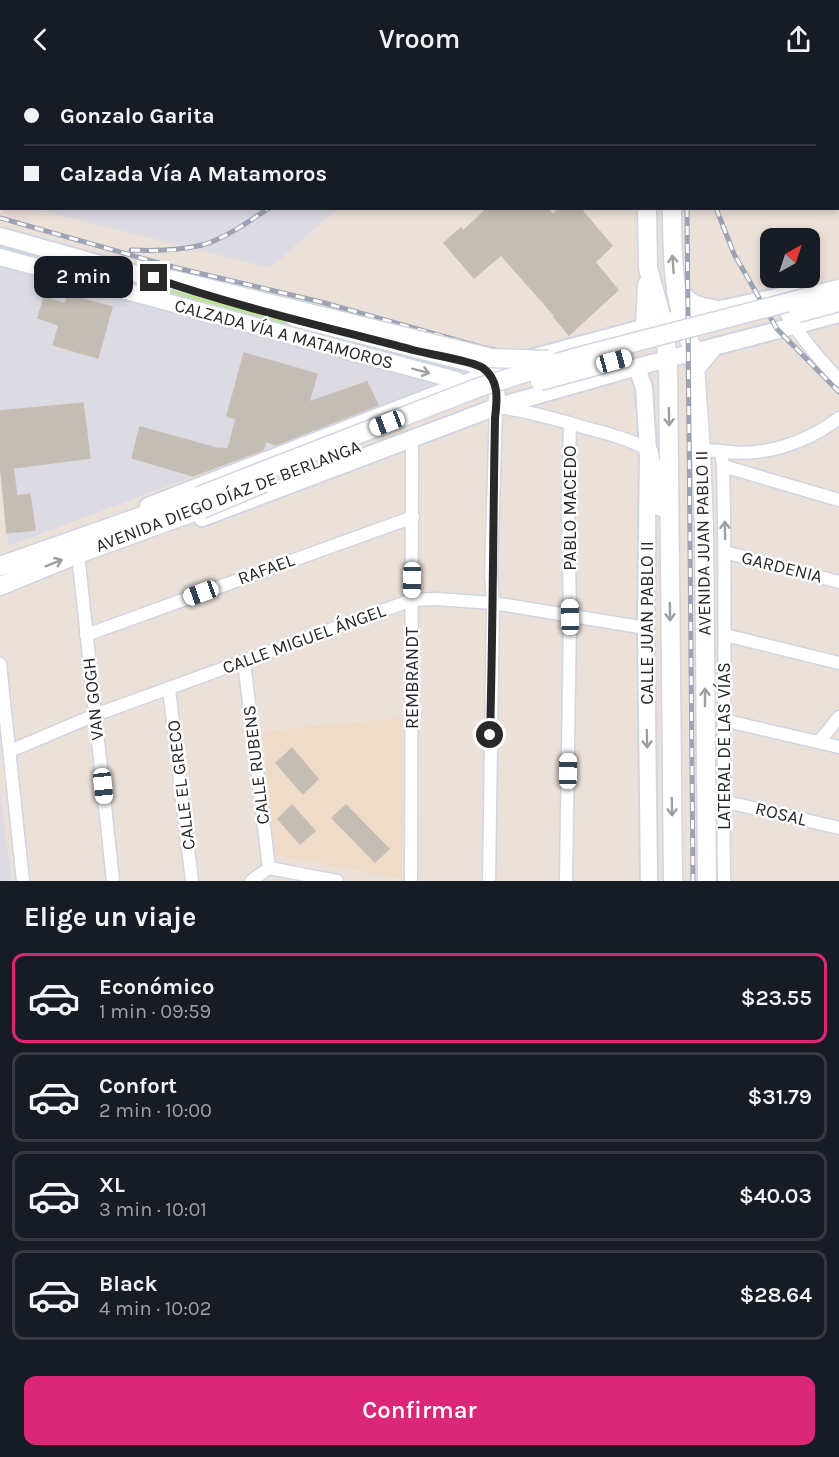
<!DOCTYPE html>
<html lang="es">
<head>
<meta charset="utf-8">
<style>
	:root { --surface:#171b24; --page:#242831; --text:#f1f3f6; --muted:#9ea1a6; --line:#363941; --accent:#db2777 }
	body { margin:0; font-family:Karla,sans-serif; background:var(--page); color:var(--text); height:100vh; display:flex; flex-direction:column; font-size:22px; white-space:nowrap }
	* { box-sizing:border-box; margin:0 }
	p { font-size:20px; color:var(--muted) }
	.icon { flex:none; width:33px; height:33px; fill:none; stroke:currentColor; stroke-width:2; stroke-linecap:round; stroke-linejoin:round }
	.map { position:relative; height:803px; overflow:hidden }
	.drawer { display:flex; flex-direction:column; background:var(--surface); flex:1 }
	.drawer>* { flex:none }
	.banner { position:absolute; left:0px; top:0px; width:840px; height:132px; box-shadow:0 3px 9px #0003; display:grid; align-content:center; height:132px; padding:0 24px; background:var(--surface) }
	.needle { width:39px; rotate:39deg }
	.buttons { position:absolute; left:760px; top:150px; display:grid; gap:12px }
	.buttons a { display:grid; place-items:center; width:60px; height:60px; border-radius:12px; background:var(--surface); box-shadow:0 3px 9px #0003; font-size:30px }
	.end { position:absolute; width:27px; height:27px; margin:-14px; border:8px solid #292929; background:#fff; box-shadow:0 0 0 3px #fff }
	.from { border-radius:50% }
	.bubble { position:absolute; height:42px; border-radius:12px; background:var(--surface); box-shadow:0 3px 9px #0003; font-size:20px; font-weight:600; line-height:42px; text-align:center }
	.car { position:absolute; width:18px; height:36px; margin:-18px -9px; border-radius:8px; box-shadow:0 0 4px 2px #0007; background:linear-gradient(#fff 24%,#345 0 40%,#fff 0 76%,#345 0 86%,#fff 0) }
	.banner b { display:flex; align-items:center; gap:21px; height:57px; font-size:22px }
	.banner b+b { border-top:2px solid var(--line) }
	.banner i { width:15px; height:15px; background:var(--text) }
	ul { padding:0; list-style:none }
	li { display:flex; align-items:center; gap:18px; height:90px; margin:0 12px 9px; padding:0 12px; border:3px solid var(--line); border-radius:12px }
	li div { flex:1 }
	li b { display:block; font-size:22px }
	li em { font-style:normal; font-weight:600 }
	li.selected { border-color:var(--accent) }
	li>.icon { width:54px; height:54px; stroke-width:1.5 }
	h2 { padding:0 24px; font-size:27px; line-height:72px }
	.cta { display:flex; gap:12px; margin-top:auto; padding:12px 24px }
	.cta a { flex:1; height:69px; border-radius:12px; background:var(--accent); color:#fff; font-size:24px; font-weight:600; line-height:69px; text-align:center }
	header { display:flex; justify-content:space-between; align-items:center; height:78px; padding:0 24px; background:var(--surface); font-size:27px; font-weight:600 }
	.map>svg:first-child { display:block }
	.industrial { fill:#dcdbe4 }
	.education { fill:#eedcc8 }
	.green { fill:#bbe593 }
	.building { fill:#c4bdb5; stroke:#c7bdb3; stroke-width:1.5 }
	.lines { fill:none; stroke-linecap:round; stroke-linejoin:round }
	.minor-casing { stroke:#cfd5e2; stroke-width:15 }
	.tertiary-casing { stroke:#cfd5e2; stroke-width:20 }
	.secondary-casing { stroke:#cfd5e2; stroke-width:21 }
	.minor { stroke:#fff; stroke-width:12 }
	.tertiary { stroke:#fff; stroke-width:16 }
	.secondary { stroke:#fff; stroke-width:18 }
	.rail-casing { stroke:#9ca3b4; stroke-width:5 }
	.rail { stroke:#fff; stroke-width:3; stroke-dasharray:9; stroke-linecap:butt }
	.secondary-bridge-casing { stroke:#cfd5e2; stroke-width:21; stroke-linecap:butt }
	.secondary-bridge { stroke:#fff; stroke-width:18 }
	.oneway { stroke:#9f9f9f }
	.route { stroke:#292929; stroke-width:8 }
	.labels { text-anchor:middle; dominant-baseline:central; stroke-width:5; stroke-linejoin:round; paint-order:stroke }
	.street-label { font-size:18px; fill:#292929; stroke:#fff }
</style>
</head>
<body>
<header><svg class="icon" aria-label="back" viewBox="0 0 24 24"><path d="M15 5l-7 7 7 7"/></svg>Vroom<svg class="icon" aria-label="share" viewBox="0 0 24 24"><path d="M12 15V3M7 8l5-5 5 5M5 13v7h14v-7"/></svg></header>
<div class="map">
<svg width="839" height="803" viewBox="0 0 839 803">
	<rect width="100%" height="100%" fill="#ece1d9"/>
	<!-- industrial -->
	<path class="industrial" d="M0,0H484L2,2L1,122Z
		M35,131H337L270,190Z
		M0,183L450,307L379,328L9,468L0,383Z
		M0,712L12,803H0Z"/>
	<!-- education -->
	<path class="education" d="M401,640L402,801L275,777L263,653Z"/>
	<!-- green -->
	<path class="green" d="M29,173L417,277L415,286L28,181Z"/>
	<!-- building -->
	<path class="building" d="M488,130H547L553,137L560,130H580L612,168L595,184L618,212L569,257L554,239L555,238L501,177L474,200L444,165L461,150L463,153Z
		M68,217L112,229L98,280L53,267L59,247L38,240L44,219L65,226Z
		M244,275L317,296L309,324L367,304L378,327L276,367L266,363L263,372L193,398L132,380L140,349L216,370L228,371L236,341L227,338Z
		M83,325L90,380L13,390L17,418L30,416L35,452L7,455L0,383V333Z
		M292,670L318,701L303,716L276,685Z
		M292,727L315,753L300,766L278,741Z
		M346,727L389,771L375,784L332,740Z"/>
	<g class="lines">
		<defs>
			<path id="minor" d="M778,222C795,252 815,277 839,302
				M701,372L721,373L723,388L839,422
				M721,373C762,380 807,365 839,340
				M723,388C727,527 722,665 724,803
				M725,474L839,504
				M78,476L113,803
				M86,557L413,439
				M725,557L839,585
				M244,584L269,790
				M0,586L23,803
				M169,611L192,803
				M723,642L839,669
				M819,664L839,639
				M10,673L95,637L412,522L437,521L493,525L646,550
				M718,722L839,750
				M251,803L269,790L337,803
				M411,803L412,362
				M489,803L493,525L491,497L496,329C525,332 555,341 583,349C605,355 628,360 648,372
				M566,803L570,539L568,425L570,345"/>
			<path id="tertiary" d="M0,158L165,204
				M0,179L456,302L467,307
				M294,240L481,288C494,298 499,313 496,329
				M637,289L644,310L648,372L646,550L649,803
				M148,428L527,281L688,238L800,214
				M202,440L496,329L637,289L839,236"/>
			<path id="secondary" d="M645,0V2
				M670,0V2
				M647,130L648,190L663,245L668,281L673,803
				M672,130C672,179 673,229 694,274L701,372L704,449L707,803
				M154,200L174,202L223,214
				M676,214L695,227L716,232
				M645,249L647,207
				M696,290L712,271
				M648,372L661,429
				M0,488L199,418
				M0,508L78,476L202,431"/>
		</defs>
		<!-- minor casing -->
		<use href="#minor" class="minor-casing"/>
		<!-- tertiary casing -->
		<use href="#tertiary" class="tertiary-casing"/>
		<!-- secondary casing -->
		<use href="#secondary" class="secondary-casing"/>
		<!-- minor -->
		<use href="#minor" class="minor"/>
		<!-- tertiary -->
		<use href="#tertiary" class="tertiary"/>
		<!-- secondary -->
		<use href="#secondary" class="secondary"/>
		<defs>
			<path id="rail" d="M686,0V2
				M696,0V2
				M413,2L415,0
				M687,130L693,803
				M716,130L734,176L777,251L839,314
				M0,140L173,189L321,224L481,269L534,281
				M131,172C155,173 178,173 202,167C224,161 250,143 269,130"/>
		</defs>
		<!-- rail casing -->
		<use href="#rail" class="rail-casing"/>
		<!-- rail -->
		<use href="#rail" class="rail"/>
		<defs>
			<path id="secondary-bridge" d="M223,214L491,280L548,282
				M798,235L839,224
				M540,303L621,281
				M199,418L477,310L570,281L839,211
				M202,431L264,405"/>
		</defs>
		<!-- secondary-bridge casing -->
		<use href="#secondary-bridge" class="secondary-bridge-casing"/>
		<!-- secondary-bridge -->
		<use href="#secondary-bridge" class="secondary-bridge"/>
	</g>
	<!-- one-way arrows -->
	<defs><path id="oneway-shaft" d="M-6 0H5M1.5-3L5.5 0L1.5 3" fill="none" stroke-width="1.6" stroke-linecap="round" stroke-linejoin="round" transform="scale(1.5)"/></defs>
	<g class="oneway">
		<use href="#oneway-shaft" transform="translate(673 186) rotate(-94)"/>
		<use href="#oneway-shaft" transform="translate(421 293) rotate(15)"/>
		<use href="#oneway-shaft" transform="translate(669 339) rotate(89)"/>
		<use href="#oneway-shaft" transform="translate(725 452) rotate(-91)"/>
		<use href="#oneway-shaft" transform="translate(54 485) rotate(-22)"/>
		<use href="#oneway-shaft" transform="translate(670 534) rotate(89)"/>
		<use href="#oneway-shaft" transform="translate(705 619) rotate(-90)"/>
		<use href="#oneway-shaft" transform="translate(647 661) rotate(89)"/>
		<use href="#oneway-shaft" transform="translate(672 729) rotate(89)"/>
	</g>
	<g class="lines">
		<!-- route -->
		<path class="route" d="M154,200C238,229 326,249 413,272C427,276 474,283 483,290C500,303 497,322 495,340C493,446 493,551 490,657"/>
	</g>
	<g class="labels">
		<!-- street labels -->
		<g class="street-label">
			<text transform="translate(284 256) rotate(15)">CALZADA VÍA A MATAMOROS</text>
			<text transform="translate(228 418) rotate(-21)">AVENIDA DIEGO DÍAZ DE BERLANGA</text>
			<text transform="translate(570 430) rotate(-90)">PABLO MACEDO</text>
			<text transform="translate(703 465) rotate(-91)">AVENIDA JUAN PABLO II</text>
			<text transform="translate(782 489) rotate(14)">GARDENIA</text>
			<text transform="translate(266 491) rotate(-20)">RAFAEL</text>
			<text transform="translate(647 545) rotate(-90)">CALLE JUAN PABLO II</text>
			<text transform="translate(304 561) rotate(-20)">CALLE MIGUEL ÁNGEL</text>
			<text transform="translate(412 600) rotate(-90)">REMBRANDT</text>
			<text transform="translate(93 621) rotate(-96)">VAN GOGH</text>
			<text transform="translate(724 668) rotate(-90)">LATERAL DE LAS VÍAS</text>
			<text transform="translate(256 687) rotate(-97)">CALLE RUBENS</text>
			<text transform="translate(181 707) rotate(-97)">CALLE EL GRECO</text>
			<text transform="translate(781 736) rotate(14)">ROSAL</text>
		</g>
	</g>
</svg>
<div class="buttons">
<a><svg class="needle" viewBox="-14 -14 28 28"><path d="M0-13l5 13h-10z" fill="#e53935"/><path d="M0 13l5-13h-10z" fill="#9ea1a6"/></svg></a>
</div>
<i class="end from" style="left:490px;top:657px"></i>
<i class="end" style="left:154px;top:200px"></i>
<div class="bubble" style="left:34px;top:178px;width:99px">2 min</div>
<i class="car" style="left:614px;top:283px;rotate:75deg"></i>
<i class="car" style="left:387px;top:345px;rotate:249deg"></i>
<i class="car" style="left:412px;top:502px;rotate:181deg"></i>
<i class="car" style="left:201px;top:515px;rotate:250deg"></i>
<i class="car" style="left:570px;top:539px;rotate:359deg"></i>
<i class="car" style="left:568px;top:693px;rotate:1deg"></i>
<i class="car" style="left:103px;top:708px;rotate:174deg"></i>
<div class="banner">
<b><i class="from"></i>Gonzalo Garita</b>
<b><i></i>Calzada Vía A Matamoros</b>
</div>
</div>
<section class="drawer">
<h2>Elige un viaje</h2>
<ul>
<li class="selected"><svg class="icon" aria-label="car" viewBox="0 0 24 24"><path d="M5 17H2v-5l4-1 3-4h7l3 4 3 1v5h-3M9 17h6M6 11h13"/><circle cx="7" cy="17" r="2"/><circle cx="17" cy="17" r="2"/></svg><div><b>Económico</b><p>1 min · 09:59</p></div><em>$23.55</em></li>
<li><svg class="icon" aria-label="car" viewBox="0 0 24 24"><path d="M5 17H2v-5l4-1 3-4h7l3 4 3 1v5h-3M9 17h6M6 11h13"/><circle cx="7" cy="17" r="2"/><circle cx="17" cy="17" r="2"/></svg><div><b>Confort</b><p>2 min · 10:00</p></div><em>$31.79</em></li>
<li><svg class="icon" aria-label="car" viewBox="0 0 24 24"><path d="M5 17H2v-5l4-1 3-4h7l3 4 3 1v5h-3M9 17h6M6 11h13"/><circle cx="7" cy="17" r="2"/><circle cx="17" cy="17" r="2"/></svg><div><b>XL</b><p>3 min · 10:01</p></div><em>$40.03</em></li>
<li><svg class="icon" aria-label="car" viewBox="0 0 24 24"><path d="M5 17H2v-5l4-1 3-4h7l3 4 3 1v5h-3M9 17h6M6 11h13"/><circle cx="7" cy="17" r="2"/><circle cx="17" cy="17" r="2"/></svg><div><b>Black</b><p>4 min · 10:02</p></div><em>$28.64</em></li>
</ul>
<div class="cta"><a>Confirmar</a></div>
</section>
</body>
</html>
